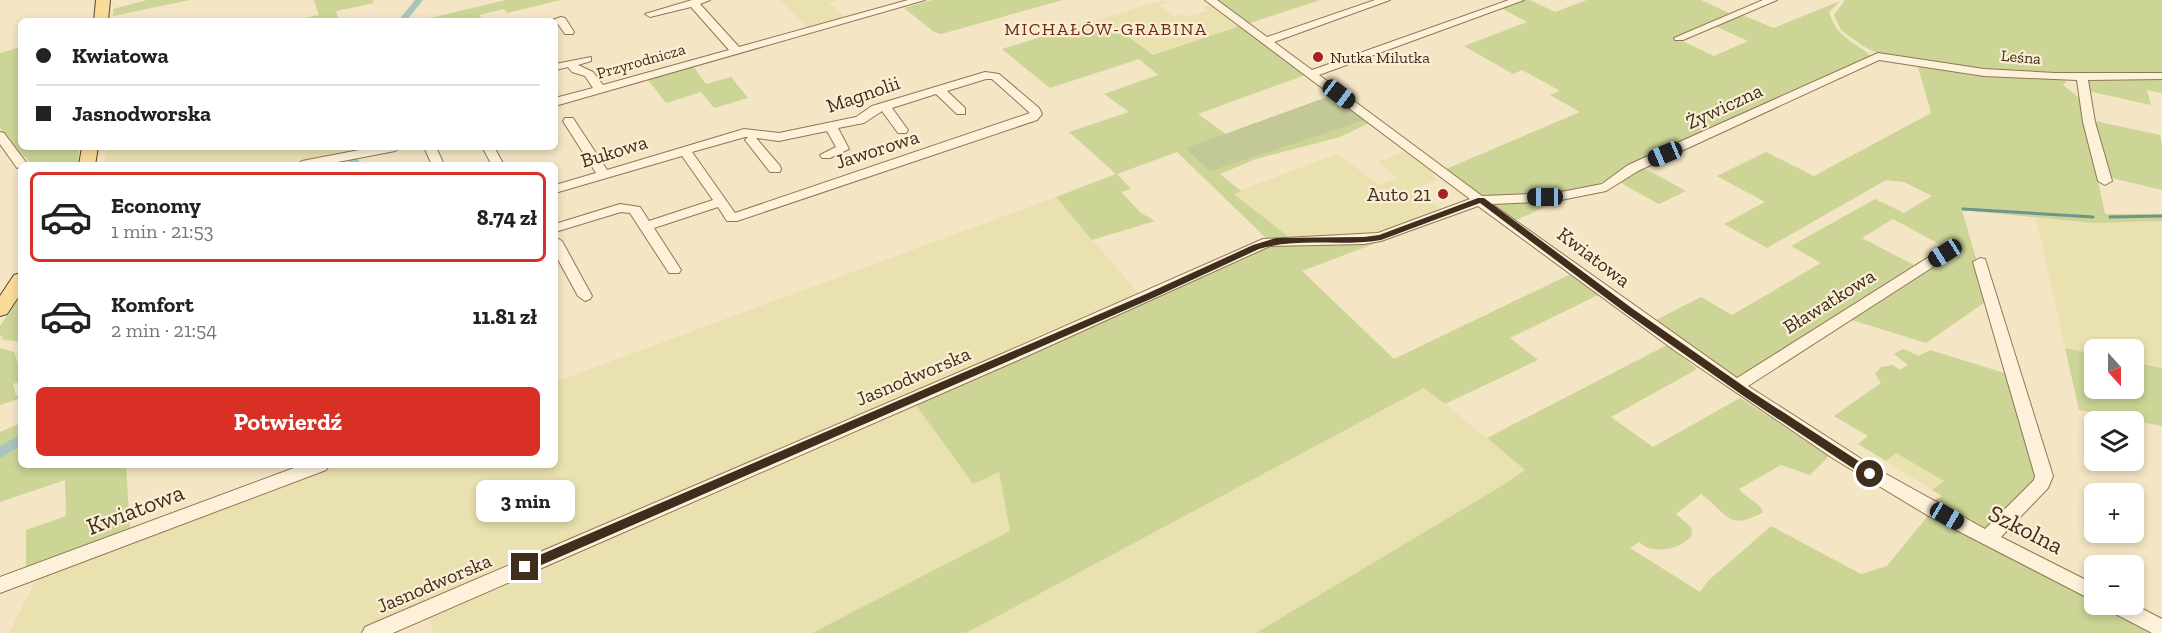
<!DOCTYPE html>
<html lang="pl">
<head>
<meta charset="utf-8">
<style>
	:root { --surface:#fff; --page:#f6f6f6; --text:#222; --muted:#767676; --line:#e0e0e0; --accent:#d93025 }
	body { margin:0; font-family:"Zilla Slab",serif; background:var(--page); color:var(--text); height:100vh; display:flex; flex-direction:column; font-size:22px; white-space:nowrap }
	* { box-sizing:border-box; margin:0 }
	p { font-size:20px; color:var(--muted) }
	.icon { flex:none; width:33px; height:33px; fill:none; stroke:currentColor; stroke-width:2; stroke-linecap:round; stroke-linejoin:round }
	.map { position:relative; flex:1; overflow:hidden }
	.sheet { position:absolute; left:18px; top:162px; width:540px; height:306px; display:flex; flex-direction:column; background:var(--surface); border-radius:9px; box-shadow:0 3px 9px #0003 }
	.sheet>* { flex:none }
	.banner { position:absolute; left:18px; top:18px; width:540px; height:132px; border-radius:9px; box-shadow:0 3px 9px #0003; display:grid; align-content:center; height:132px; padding:0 18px; background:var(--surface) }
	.needle { width:39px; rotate:159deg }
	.buttons { position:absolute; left:2084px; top:339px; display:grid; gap:12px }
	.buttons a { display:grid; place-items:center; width:60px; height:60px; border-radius:9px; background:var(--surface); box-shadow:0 3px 9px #0003; font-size:30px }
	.end { position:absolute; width:27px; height:27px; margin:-14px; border:8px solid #402e1d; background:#fff; box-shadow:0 0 0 3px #fff }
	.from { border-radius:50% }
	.bubble { position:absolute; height:42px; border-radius:9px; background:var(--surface); box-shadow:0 3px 9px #0003; font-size:20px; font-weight:800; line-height:42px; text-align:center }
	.car { position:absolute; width:18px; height:36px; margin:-18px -9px; border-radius:8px; box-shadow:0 0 4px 2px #0007; background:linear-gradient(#222 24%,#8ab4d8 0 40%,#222 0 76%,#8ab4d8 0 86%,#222 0) }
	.banner b { display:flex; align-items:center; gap:21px; height:57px; font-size:22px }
	.banner b+b { border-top:2px solid var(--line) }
	.banner i { width:15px; height:15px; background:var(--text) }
	ul { padding:10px 0 0; list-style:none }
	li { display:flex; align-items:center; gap:18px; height:90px; margin:0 12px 9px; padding:0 6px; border:3px solid transparent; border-radius:9px }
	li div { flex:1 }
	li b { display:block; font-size:22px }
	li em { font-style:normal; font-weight:800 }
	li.active { border-color:var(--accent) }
	li>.icon { width:54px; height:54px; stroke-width:1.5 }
	.cta { display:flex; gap:12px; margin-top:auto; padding:12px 18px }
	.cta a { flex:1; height:69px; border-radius:9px; background:var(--accent); color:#fff; font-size:24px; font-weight:800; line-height:69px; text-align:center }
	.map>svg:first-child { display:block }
	.farmland { fill:#eae1b0 }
	.green { fill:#ccd496 }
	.cemetery { fill:#c2c896 }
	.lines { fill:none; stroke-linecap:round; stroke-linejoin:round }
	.stream { stroke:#6c968c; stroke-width:3 }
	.canal { fill:#a6c6bd; fill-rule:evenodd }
	.minor-casing { stroke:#917658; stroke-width:2 }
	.major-casing { stroke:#5f442c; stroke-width:2 }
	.minor { fill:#fdf2d9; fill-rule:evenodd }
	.major { fill:#fadc98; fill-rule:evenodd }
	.route { fill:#402e1d }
	.poi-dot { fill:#a82020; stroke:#faefd5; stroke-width:2 }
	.labels { text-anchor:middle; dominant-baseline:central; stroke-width:4.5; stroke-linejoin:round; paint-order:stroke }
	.far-poi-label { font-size:16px; fill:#402e1d; stroke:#faefd5; text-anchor:start }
	.far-street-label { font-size:16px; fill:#402e1d; stroke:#faefd5 }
	.far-quarter-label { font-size:18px; letter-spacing:1.5px; fill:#722a17; stroke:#faefd5 }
	.street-label { font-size:20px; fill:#402e1d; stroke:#faefd5 }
	.poi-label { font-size:20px; fill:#402e1d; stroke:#faefd5; text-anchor:end }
	.near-street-label { font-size:24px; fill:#402e1d; stroke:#faefd5 }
</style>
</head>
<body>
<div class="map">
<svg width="2162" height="633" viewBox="0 0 2162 633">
	<rect width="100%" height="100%" fill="#f4e5c4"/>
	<!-- farmland -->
	<path class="farmland" d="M779,0H838L829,3L845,18L809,29Z
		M1163,0L1167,3L1159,6L1175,16L1184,14L1187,17L1208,11L1203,7L1210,4L1240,26L1152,55L1126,35L1098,30L1076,34L1064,30Z
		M108,147H349L347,154L272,165H103Z
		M1403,152L1408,153L1438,173L1432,176L1437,180L1414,189L1443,211L1381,233L1289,237L1233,193L1337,154L1380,185L1397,178L1378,162Z
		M1056,197L1140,295L363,633H9L39,574L332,465H555V382Z
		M2036,218L2093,223L2162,221V368L2133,362V350H2094V354L2065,348Z
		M1425,388L1525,469L1498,488L1256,633H966Z
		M916,405L973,484L999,471L1010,531L812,633H433L429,617Z
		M1896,453L1944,481L1932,490L1886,461Z"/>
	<!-- green -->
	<path class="green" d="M147,0H190L113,16V9Z
		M314,0H373L374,3L336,11L339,21H291L319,15Z
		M506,0H561L507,13L504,9L479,15L484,21L422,20Z
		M932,0H1063L941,34L934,32L904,8Z
		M1214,0H1320L1247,24Z
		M1524,0H1530L1555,12L1587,0H1701L1731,14L1674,37L1714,56L1748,41L1715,26L1742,15L1774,28L1840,1L1829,12C1837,37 1851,40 1870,55V58L1589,188L1551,195H1480L1446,169L1580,112L1550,95L1560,91L1522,70L1513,74L1464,46L1527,22L1501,8Z
		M1845,0H2162V75L2075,77L1918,64L1879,54L1863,46L1841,30L1834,15Z
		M1240,26L1305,75L1198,114L1226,134L1333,95L1369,123L1340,137L1256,159L1220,174L1241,191L1234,194L1289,237L1266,238L1177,152L1117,174L1131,189L1121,192L1141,213L1155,221L1092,240L1056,197L1116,174L1069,132L1129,112L1104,94L1158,75L1139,59L1050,88L1002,49L1064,30L1076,34L1098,30L1126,35L1153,55Z
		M21,47V147H79L78,165H33L14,147L0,128V53Z
		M693,66L706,84L731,77L748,98L714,108L701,92L666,103L648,80Z
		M1918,67L2063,78L2066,82L2063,85L2081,99L2105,214H2162V221L2093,223L1962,210L1988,300L1926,343L1852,320L1956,253L1893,219L1862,238L1914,265L1735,379L1654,321L1701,297L1732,315L1821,263L1791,246L1875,199L1904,213L1932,196L1904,182L1886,180L1767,248L1724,224L1765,202L1717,176L1766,152L1814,176L1931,113Z
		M2162,77V93L2147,90L2151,105L2088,91L2085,79Z
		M2095,121L2160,135L2162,146V190L2108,177Z
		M1644,168L1686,191L1659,204L1621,183L1631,173Z
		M1552,200L1556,202L1516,220L1494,204Z
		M1271,243H1376L1302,271L1394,359L1571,274L1600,294L1510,338L1538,360L1445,404L1424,388L966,633H812L1010,531L999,472L973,484L916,405Z
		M21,299V342L1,339L3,337L0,335V326L18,300Z
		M1667,345L1697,369L1611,417L1653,447L1740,398L1829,456L1810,475L1781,465L1739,489C1745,498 1759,501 1763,512C1727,532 1729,514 1701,494L1676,514L1691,527L1692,535C1681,550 1652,555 1639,542L1630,548L1700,592L1708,581L1771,526L1861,574L1887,566L1931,512L2094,599V604L2105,605L2158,633H1256L1498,488L1525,470L1487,438Z
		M0,348L14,352L21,372V381L13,384L16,396L21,394V398L0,405Z
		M2065,348L2094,354V388H2133V362L2162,368V426L2079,410Z
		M1903,349L1919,356L1930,350L2011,375L2040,477L1990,531L1934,501L1942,496L1932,490L1944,481L1896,453L1886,461L1858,444L1868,436L1834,416L1881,383L1875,374L1881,367L1893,365L1900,370L1908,365L1894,354Z
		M21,423V465H126L130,529L26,567V530L66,516L65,480L0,502V432Z"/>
	<!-- cemetery -->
	<path class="cemetery" d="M1333,95L1364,120L1210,171L1186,148Z"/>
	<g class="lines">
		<!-- stream -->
		<path class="stream" d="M1963,209L2093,217
			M2110,217L2162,216"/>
		<!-- canal -->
		<path class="canal" d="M415,0H423L406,21H398Z
			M354,157L359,160V165H349V160Z
			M21,434V446L0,458V446Z"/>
		<defs>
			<path id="minor" d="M710,0L700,4L739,47L908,0H925L555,106V98L593,88L585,76L572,72L568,67L555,70V64L591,57V61L578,65L593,72L603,85L729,50L691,7L650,17L645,14L692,0Z
				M1205,0H1217L1267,37L1375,0H1390L1274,42L1312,70L1509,0H1524L1319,75L1482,196L1556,193L1602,184L1628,165L1878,53L1984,69L2055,73H2162V79L2088,80L2095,122L2112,181L2105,185L2098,181L2083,122L2077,80L1984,76L1879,60L1638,171L1606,191L1556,201L1492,204L1737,378L1940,250H1950L1952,253L1950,256L1748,386L1877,469L1985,529L2034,480L2035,476L1973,262L1980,258L1985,259L2053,476L2048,488L2001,537L2094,584V601L1927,515L1834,459L1674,350L1478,206L1381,241L1364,244L1270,246L1016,361L393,633H362L365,627L1004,353L1263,239L1378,233L1470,199Z
				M1763,0H1777L1683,40H1675L1674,38Z
				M561,17L565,18L574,32L573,34H565L558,24H555V21H550Z
				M985,72L999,74L1039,108L1042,114L1037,120L737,221H727L718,207L654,228L681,270L679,273H669L630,213L621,212L555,232V224L620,204L640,207L649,221L713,200L682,156L555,193V185L596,173L563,121L565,118H573L607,170L744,129L779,133L856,117L872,106ZM986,79H992L1030,113L735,213L692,152L745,137H748L745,140L770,172H780L781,169L780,166L756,138L779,141L827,131L836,147L820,155L822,158H830L849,149L838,128L864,123L882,111L898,133H906L908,130L892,108L936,94L957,114H965V108L947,91Z
				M0,132L4,133L28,165L17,168L0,144Z
				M375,147H401L395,151L322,165H296L302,161Z
				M424,147H436L444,165H432Z
				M482,147H494L504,165H492Z
				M555,237L562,241L592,296L590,299L585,301L578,296L555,254Z
				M302,465H329L326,470L0,593V577Z
				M2106,604H2133L2162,619V633H2152L2108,610Z"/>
			<path id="major" d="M96,0H110L108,21H94Z
				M82,147H98L95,165H79Z
				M21,273V293L7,314L0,316V296L14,275Z"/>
		</defs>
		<!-- minor casing -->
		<use href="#minor" class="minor-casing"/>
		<!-- major casing -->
		<use href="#major" class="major-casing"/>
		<!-- minor -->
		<use href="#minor" class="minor"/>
		<!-- major -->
		<use href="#major" class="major"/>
	</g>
	<!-- route -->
	<path class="route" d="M1478,198H1484L1633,309L1752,392L1874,471V477H1866L1745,397L1626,313L1480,203L1381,240C1341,247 1298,237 1259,249L1153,298L530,570H521L519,567L521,563L1146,294L1253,245L1276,238L1364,237L1379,235Z"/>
	<!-- markers -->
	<g class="poi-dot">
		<circle cx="1318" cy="57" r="6"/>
		<circle cx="1443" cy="194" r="6"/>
	</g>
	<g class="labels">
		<!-- far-poi labels -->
		<g class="far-poi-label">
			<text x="1330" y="57">Nutka Milutka</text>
		</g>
		<!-- far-street labels -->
		<g class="far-street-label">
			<text transform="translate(2021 57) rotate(5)">Leśna</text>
			<text transform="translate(641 61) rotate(-16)">Przyrodnicza</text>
		</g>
		<!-- far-quarter labels -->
		<g class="far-quarter-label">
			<text x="1106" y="29">MICHAŁÓW-GRABINA</text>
		</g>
		<!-- street labels -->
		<g class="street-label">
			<text transform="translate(863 94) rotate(-19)">Magnolii</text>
			<text transform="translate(1724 106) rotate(-25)">Żywiczna</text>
			<text transform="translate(877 149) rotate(-18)">Jaworowa</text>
			<text transform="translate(614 151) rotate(-17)">Bukowa</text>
			<text transform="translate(1594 257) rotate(37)">Kwiatowa</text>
			<text transform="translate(1829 301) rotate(-32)">Bławatkowa</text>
			<text transform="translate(913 376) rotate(-23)">Jasnodworska</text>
			<text transform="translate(434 583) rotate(-23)">Jasnodworska</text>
		</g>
		<!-- poi labels -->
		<g class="poi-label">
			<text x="1431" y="194">Auto 21</text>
		</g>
		<!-- near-street labels -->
		<g class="near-street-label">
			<text transform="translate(135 509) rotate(-21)">Kwiatowa</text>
			<text transform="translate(2026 529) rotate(27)">Szkolna</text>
		</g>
	</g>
</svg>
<div class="buttons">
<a><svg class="needle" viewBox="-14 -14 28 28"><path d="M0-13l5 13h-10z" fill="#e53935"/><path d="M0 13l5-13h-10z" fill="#767676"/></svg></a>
<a><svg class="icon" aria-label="layers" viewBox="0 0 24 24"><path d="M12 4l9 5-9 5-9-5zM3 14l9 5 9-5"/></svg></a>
<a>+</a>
<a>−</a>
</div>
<i class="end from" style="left:1870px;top:474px"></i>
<i class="end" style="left:525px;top:567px"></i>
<div class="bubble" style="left:476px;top:480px;width:99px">3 min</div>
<i class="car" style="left:1339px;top:94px;rotate:127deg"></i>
<i class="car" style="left:1665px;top:154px;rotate:247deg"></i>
<i class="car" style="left:1545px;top:197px;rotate:270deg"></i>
<i class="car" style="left:1945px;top:253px;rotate:238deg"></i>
<i class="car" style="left:1947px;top:516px;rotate:120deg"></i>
<div class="banner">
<b><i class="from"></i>Kwiatowa</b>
<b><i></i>Jasnodworska</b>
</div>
<section class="sheet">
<ul>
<li class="active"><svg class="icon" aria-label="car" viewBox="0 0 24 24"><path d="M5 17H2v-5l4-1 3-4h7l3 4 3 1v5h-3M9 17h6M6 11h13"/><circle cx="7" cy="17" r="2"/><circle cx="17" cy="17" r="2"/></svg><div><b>Economy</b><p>1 min · 21:53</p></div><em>8.74 zł</em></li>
<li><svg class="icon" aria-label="car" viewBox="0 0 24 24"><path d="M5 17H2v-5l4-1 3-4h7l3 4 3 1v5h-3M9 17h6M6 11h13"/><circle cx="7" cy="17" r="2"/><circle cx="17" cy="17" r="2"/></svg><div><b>Komfort</b><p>2 min · 21:54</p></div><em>11.81 zł</em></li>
</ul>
<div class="cta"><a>Potwierdź</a></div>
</section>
</div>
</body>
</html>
